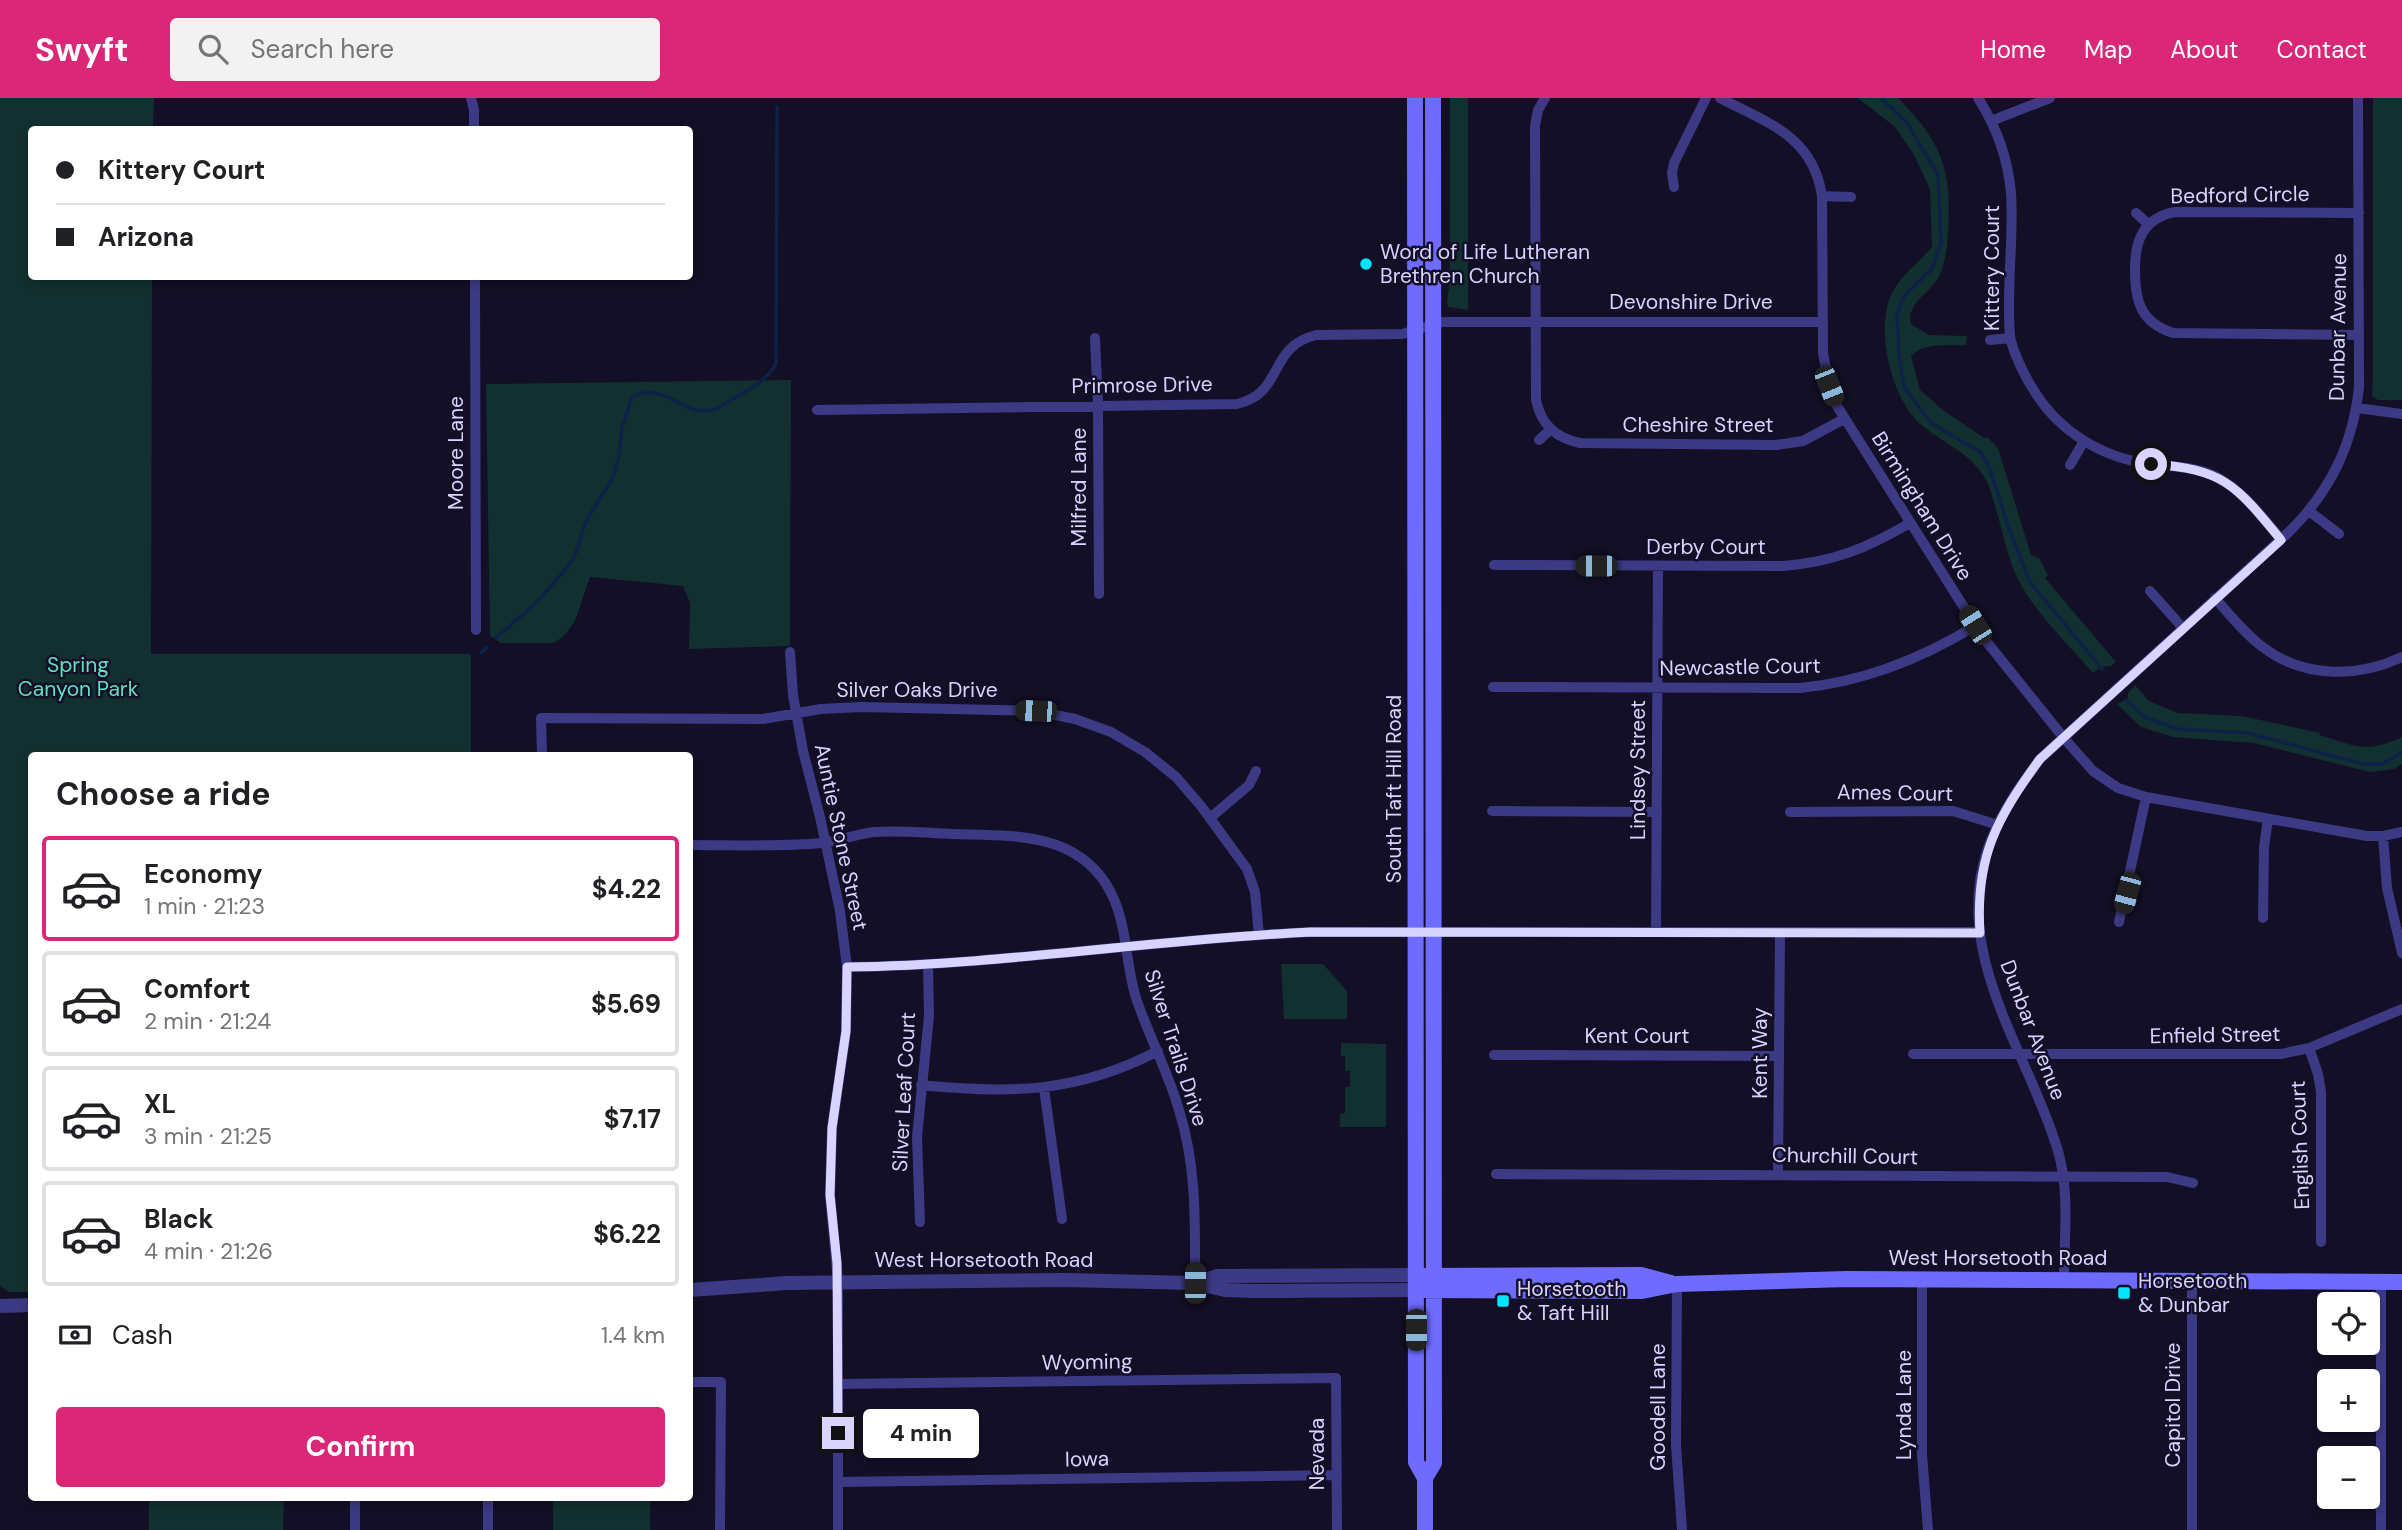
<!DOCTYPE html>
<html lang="en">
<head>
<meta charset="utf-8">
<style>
	:root { --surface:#fff; --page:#f2f2f2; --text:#202124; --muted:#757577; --line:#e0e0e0; --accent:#db2777 }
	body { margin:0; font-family:"DM Sans",sans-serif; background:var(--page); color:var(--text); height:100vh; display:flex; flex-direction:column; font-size:26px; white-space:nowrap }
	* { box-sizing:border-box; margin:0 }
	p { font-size:23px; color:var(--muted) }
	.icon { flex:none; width:38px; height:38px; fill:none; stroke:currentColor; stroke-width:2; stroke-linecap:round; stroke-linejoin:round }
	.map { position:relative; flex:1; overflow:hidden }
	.sheet { position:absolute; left:28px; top:654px; width:665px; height:749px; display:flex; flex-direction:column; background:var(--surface); border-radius:7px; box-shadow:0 4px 10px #0003 }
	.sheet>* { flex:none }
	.guide { position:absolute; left:28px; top:28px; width:665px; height:154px; border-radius:7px; box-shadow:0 4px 10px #0003; display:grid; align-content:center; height:154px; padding:0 28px; background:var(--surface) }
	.fabs { position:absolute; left:2317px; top:1194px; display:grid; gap:14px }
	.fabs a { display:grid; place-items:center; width:63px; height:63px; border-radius:7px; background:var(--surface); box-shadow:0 4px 10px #0003; font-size:35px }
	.end { position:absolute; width:32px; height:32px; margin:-16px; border:9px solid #d9d4ff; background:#111; box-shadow:0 0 0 4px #111 }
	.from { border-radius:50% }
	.bubble { position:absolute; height:49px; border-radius:7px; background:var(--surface); box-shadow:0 4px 10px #0003; font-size:23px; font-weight:700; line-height:49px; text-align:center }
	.car { position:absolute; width:21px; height:42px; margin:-21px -10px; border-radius:9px; box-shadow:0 0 5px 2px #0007; background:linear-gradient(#222 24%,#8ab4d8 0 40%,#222 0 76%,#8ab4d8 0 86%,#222 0) }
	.guide b { display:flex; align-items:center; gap:24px; height:66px; font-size:26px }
	.guide b+b { border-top:2px solid var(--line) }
	.guide i { width:18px; height:18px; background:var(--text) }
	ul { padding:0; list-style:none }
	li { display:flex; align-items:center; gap:21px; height:105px; margin:0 14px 10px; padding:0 14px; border:4px solid var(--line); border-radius:7px }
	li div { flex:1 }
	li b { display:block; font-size:26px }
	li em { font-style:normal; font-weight:700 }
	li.selected { border-color:var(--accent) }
	li>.icon { width:63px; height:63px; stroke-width:1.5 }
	h2 { padding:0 28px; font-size:32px; line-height:84px }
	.pay { display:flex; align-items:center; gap:18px; height:77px; padding:0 28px; font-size:26px }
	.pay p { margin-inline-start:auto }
	.cta { display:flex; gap:14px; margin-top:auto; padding:14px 28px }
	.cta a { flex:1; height:80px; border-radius:7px; background:var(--accent); color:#fff; font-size:28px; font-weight:700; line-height:80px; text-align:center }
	header { display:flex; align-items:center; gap:42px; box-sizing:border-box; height:98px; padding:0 35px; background:var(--accent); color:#fff }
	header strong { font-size:33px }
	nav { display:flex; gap:38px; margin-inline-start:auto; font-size:24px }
	.search { width:490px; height:63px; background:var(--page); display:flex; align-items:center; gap:18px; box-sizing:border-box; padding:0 24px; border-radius:7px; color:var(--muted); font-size:26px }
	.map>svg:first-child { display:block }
	.green { fill:#12302f }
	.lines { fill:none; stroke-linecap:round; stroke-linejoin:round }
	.stream { stroke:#0c2248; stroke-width:3.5 }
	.minor { stroke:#3d3a85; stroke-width:10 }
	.tertiary { stroke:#3d3a85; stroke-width:14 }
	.secondary { stroke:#6f6bff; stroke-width:16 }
	.route { stroke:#d9d4ff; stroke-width:9 }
	.poi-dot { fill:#00e5ff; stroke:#130f26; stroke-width:2.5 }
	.labels { text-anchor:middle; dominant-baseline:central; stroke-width:5; stroke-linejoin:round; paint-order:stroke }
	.street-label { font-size:21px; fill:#d9d4ff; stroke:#130f26 }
	.poi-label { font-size:21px; fill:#d9d4ff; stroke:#130f26; text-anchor:start }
	.park-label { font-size:21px; fill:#5fe0c0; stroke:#130f26 }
</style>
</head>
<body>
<header>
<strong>Swyft</strong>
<div class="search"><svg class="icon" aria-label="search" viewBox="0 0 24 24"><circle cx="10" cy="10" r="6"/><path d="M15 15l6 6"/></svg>Search here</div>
<nav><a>Home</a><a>Map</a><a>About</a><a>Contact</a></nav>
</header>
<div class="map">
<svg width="2402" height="1432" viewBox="0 0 2402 1432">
	<rect width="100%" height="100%" fill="#130f26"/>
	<!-- green -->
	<path class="green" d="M0,0H154L153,31L32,32V178L152,179L151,556H471V658H32L31,1194H9L0,1188Z
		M1450,0H1468V212L1448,209L1447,205L1450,181Z
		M1858,0H1898C1943,45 1952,73 1948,135C1947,149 1945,170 1937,182C1928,196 1906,206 1911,226L1929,237L1967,238L1966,247C1950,248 1923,244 1911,258L1920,292L1943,312L1984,340L1987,339L1998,350L2031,457L2039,460L2048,477L2045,480L2116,564L2111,568L2101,569L2093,575C2069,547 2029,509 2015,475C2006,453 2001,427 1994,404C1992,398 1990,390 1987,384C1973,356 1946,347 1924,329C1892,305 1875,234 1891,197C1899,179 1919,164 1932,149L1930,91L1913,55L1895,29Z
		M2373,0H2402V302H2378L2372,298L2373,277Z
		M791,282L790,548L689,551L690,505L683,488L590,479L575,523L564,538L554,545H501L490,538L486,286Z
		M2135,587L2149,603L2178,615L2242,618L2320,635L2319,637C2356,648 2365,656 2402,639V666L2394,671L2370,674L2254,645L2173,639L2141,629L2117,606L2128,601V595Z
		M1281,866H1323L1347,893V921H1284Z
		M1341,945L1386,946V1029H1340V1016L1345,1015V989H1350V973H1345V958H1341Z
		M149,1400H284L283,1432H149Z
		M553,1400H650V1432H553Z"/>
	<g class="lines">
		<!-- stream -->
		<path class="stream" d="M1881,0L1907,25L1938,77L1941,145L1932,171L1904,198L1897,217L1899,256L1904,289L1931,325L1980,354L1990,371L2009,431L2030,484L2102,571
			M496,540L538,503L570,466L577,452L585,425L613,379L619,359L622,330L632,299C666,282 685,322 715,311C723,308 731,302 739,297C754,289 767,281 776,266L777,9
			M481,555L487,549
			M2126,602L2145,619L2177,631L2248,635L2363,666H2382L2402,654"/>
		<!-- minor -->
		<path class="minor" d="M471,0L474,12V32
			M1545,0L1538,12L1535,28L1536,302C1541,326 1555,340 1580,345L1776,347L1803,343L1844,321
			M1720,0C1768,25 1813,38 1822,98L1823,255L1829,288L1837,308L1982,538L2063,639L2093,673L2118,690L2146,699L2367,738H2383L2402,734
			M1978,0C1996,28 2008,61 2011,95C2014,142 2006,191 2010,238C2012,252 2025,279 2033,291C2058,333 2102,360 2150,366C2173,369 2195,368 2217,379C2244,394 2261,418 2281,441
			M1991,23L2050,0
			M1674,89L1672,75L1674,65L1706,0
			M1822,98L1851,99
			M2136,115L2148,126
			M2359,115L2175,114C2144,120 2135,141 2135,171C2135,203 2140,224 2173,235L2359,237
			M475,178L476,532
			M1095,240L1098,307L1099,496
			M1990,242L2010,240
			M2357,310L2402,316
			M817,312L1237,306C1285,295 1267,249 1316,237L1402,236L1442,224H1822
			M1539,342L1550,332
			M2070,367L2084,343
			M2309,413L2339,436
			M1494,467L1783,468C1834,464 1867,450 1910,425
			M2150,493L2183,530
			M2215,500C2230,517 2245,536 2264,550C2304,580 2358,580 2402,559
			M790,554L793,597L803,653L820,719L840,813L847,869L846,933L832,1030L830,1097L838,1184V1432
			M1493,589L1800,590C1863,584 1921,561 1975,528
			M542,658L541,620L763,621L821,611L861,609L1036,613L1075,621L1111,634L1145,654L1176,679L1201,708L1247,771L1255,794L1259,837
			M1492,713L1657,714
			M1790,714L1953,713L1998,727
			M1210,720L1249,687L1256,673
			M2383,738L2387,790L2402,855
			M690,747C734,747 778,749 822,745C839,743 856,736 874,734C900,732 927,735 953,736C1009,738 1072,733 1106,786C1129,822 1124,865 1137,903C1150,940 1168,974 1179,1012C1197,1069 1195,1126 1195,1185
			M2263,820L2264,749L2268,721
			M2119,824L2146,699
			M1656,834L1658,468
			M847,869C1002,867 1156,841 1311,834H1980
			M2309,950L2318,976L2321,994V1144
			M1913,956H2281L2309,950L2402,911
			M1494,957L1779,958
			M921,987C1010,996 1077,995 1158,953
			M1044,990L1062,1121
			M1496,1076L2167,1079L2193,1085
			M1778,1077L1780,834
			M920,1124L917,1039L929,918L928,867
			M1922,1181V1357L1928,1432
			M2064,1181C2064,1139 2070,1094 2058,1053C2030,957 1952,859 1987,753C1998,719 2019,689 2040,661L2290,433C2331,392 2353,346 2359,289L2358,0
			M2192,1182V1432
			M2381,1184V1432
			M1677,1186L1676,1347L1682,1432
			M690,1284H721L720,1432
			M838,1286L1336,1280L1337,1432
			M838,1384L1337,1377
			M355,1400V1432
			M488,1432V1400"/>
		<!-- tertiary -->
		<path class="tertiary" d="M1197,1185L1217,1178L1416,1177
			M690,1192L787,1185L1064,1182L1195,1185L1225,1192L1253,1193L1416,1192
			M0,1208L32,1207"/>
		<!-- secondary -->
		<path class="secondary" d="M1415,0L1416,1364L1425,1380
			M1425,1178L1641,1177L1671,1185
			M1425,1192L1642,1193L1677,1186L1847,1181L2402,1184
			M1425,1432V1380L1434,1365L1433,0"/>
	</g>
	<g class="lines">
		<!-- route -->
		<path class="route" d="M838,1335L837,1165L830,1097L832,1030L846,933L847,869C1002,867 1156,841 1311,834L1980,835C1975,759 1997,720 2040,661L2281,442C2236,387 2224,371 2151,366"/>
	</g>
	<!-- markers -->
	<g class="poi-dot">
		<circle cx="1366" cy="166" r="7"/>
		<rect x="2117" y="1188" width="14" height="14" rx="3.5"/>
		<rect x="1496" y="1196" width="14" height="14" rx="3.5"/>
	</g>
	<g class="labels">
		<!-- street labels -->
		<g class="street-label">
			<text transform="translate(2240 97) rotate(-1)">Bedford Circle</text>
			<text transform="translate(1992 170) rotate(-90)">Kittery Court</text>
			<text x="1691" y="204">Devonshire Drive</text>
			<text transform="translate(2338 229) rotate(-89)">Dunbar Avenue</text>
			<text transform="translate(1142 287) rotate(-1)">Primrose Drive</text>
			<text x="1698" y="327">Cheshire Street</text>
			<text transform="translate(456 355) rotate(-90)">Moore Lane</text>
			<text transform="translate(1079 389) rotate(-90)">Milfred Lane</text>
			<text transform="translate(1922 408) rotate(58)">Birmingham Drive</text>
			<text x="1706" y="449">Derby Court</text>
			<text transform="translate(1740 569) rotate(-1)">Newcastle Court</text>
			<text x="917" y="592">Silver Oaks Drive</text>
			<text transform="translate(1638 672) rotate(-90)">Lindsey Street</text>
			<text transform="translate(1394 691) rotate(-90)">South Taft Hill Road</text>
			<text transform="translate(1895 695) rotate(1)">Ames Court</text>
			<text transform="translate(841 739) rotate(78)">Auntie Stone Street</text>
			<text transform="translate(2033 932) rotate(69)">Dunbar Avenue</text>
			<text transform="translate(2215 937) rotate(-1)">Enfield Street</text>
			<text x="1637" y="938">Kent Court</text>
			<text transform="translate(1176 950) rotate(72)">Silver Trails Drive</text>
			<text transform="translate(1760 955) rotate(-90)">Kent Way</text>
			<text transform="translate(904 994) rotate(-87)">Silver Leaf Court</text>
			<text transform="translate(2300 1047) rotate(-92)">English Court</text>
			<text transform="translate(1845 1058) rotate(1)">Churchill Court</text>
			<text x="1998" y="1160">West Horsetooth Road</text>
			<text x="984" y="1162">West Horsetooth Road</text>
			<text transform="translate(1087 1264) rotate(-1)">Wyoming</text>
			<text transform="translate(1904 1307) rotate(-90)">Lynda Lane</text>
			<text transform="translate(2173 1307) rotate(-90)">Capitol Drive</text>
			<text transform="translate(1658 1309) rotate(-90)">Goodell Lane</text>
			<text transform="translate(1317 1356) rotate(-90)">Nevada</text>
			<text transform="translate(1087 1361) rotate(-1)">Iowa</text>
		</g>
		<!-- poi labels -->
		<g class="poi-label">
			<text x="1380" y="154">Word of Life Lutheran<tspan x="1380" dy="24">Brethren Church</tspan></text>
			<text x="2138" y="1183">Horsetooth<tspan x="2138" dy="24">&amp; Dunbar</tspan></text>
			<text x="1517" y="1191">Horsetooth<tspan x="1517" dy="24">&amp; Taft Hill</tspan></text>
		</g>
		<!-- park labels -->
		<g class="park-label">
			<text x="78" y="567">Spring<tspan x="78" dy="24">Canyon Park</tspan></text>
		</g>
	</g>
</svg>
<div class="fabs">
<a><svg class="icon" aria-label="locate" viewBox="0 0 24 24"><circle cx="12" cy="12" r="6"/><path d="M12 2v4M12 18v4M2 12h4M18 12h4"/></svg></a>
<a>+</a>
<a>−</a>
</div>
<i class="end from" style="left:2151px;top:366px"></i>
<i class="end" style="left:838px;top:1335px"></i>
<div class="bubble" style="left:863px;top:1311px;width:116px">4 min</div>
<i class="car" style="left:1829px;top:288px;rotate:158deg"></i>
<i class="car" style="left:1596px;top:468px;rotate:270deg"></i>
<i class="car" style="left:1975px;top:527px;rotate:328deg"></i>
<i class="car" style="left:1036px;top:613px;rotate:272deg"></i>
<i class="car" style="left:2127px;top:795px;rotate:195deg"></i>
<i class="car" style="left:1195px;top:1185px;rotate:0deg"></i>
<i class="car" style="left:1416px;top:1232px;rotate:180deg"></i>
<div class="guide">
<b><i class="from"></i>Kittery Court</b>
<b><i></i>Arizona</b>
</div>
<section class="sheet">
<h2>Choose a ride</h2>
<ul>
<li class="selected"><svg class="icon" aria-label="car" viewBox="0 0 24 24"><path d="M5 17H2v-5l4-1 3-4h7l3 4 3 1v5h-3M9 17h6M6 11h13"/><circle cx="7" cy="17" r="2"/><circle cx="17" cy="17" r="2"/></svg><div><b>Economy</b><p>1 min · 21:23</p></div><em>$4.22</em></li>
<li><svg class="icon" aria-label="car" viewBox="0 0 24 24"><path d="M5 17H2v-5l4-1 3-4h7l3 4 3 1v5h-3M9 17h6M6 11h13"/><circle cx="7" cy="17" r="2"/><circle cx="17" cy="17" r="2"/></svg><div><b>Comfort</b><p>2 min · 21:24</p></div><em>$5.69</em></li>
<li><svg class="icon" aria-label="car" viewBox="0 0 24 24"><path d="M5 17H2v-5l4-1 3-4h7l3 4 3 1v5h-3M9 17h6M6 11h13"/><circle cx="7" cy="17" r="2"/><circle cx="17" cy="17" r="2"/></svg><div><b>XL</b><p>3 min · 21:25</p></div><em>$7.17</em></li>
<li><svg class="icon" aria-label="car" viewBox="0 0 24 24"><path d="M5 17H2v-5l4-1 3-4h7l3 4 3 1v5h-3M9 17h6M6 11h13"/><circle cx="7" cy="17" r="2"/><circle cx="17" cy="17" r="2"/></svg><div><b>Black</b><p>4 min · 21:26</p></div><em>$6.22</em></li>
</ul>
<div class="pay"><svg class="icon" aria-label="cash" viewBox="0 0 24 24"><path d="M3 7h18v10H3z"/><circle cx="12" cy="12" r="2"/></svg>Cash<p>1.4 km</p></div>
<div class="cta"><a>Confirm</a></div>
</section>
</div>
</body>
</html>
